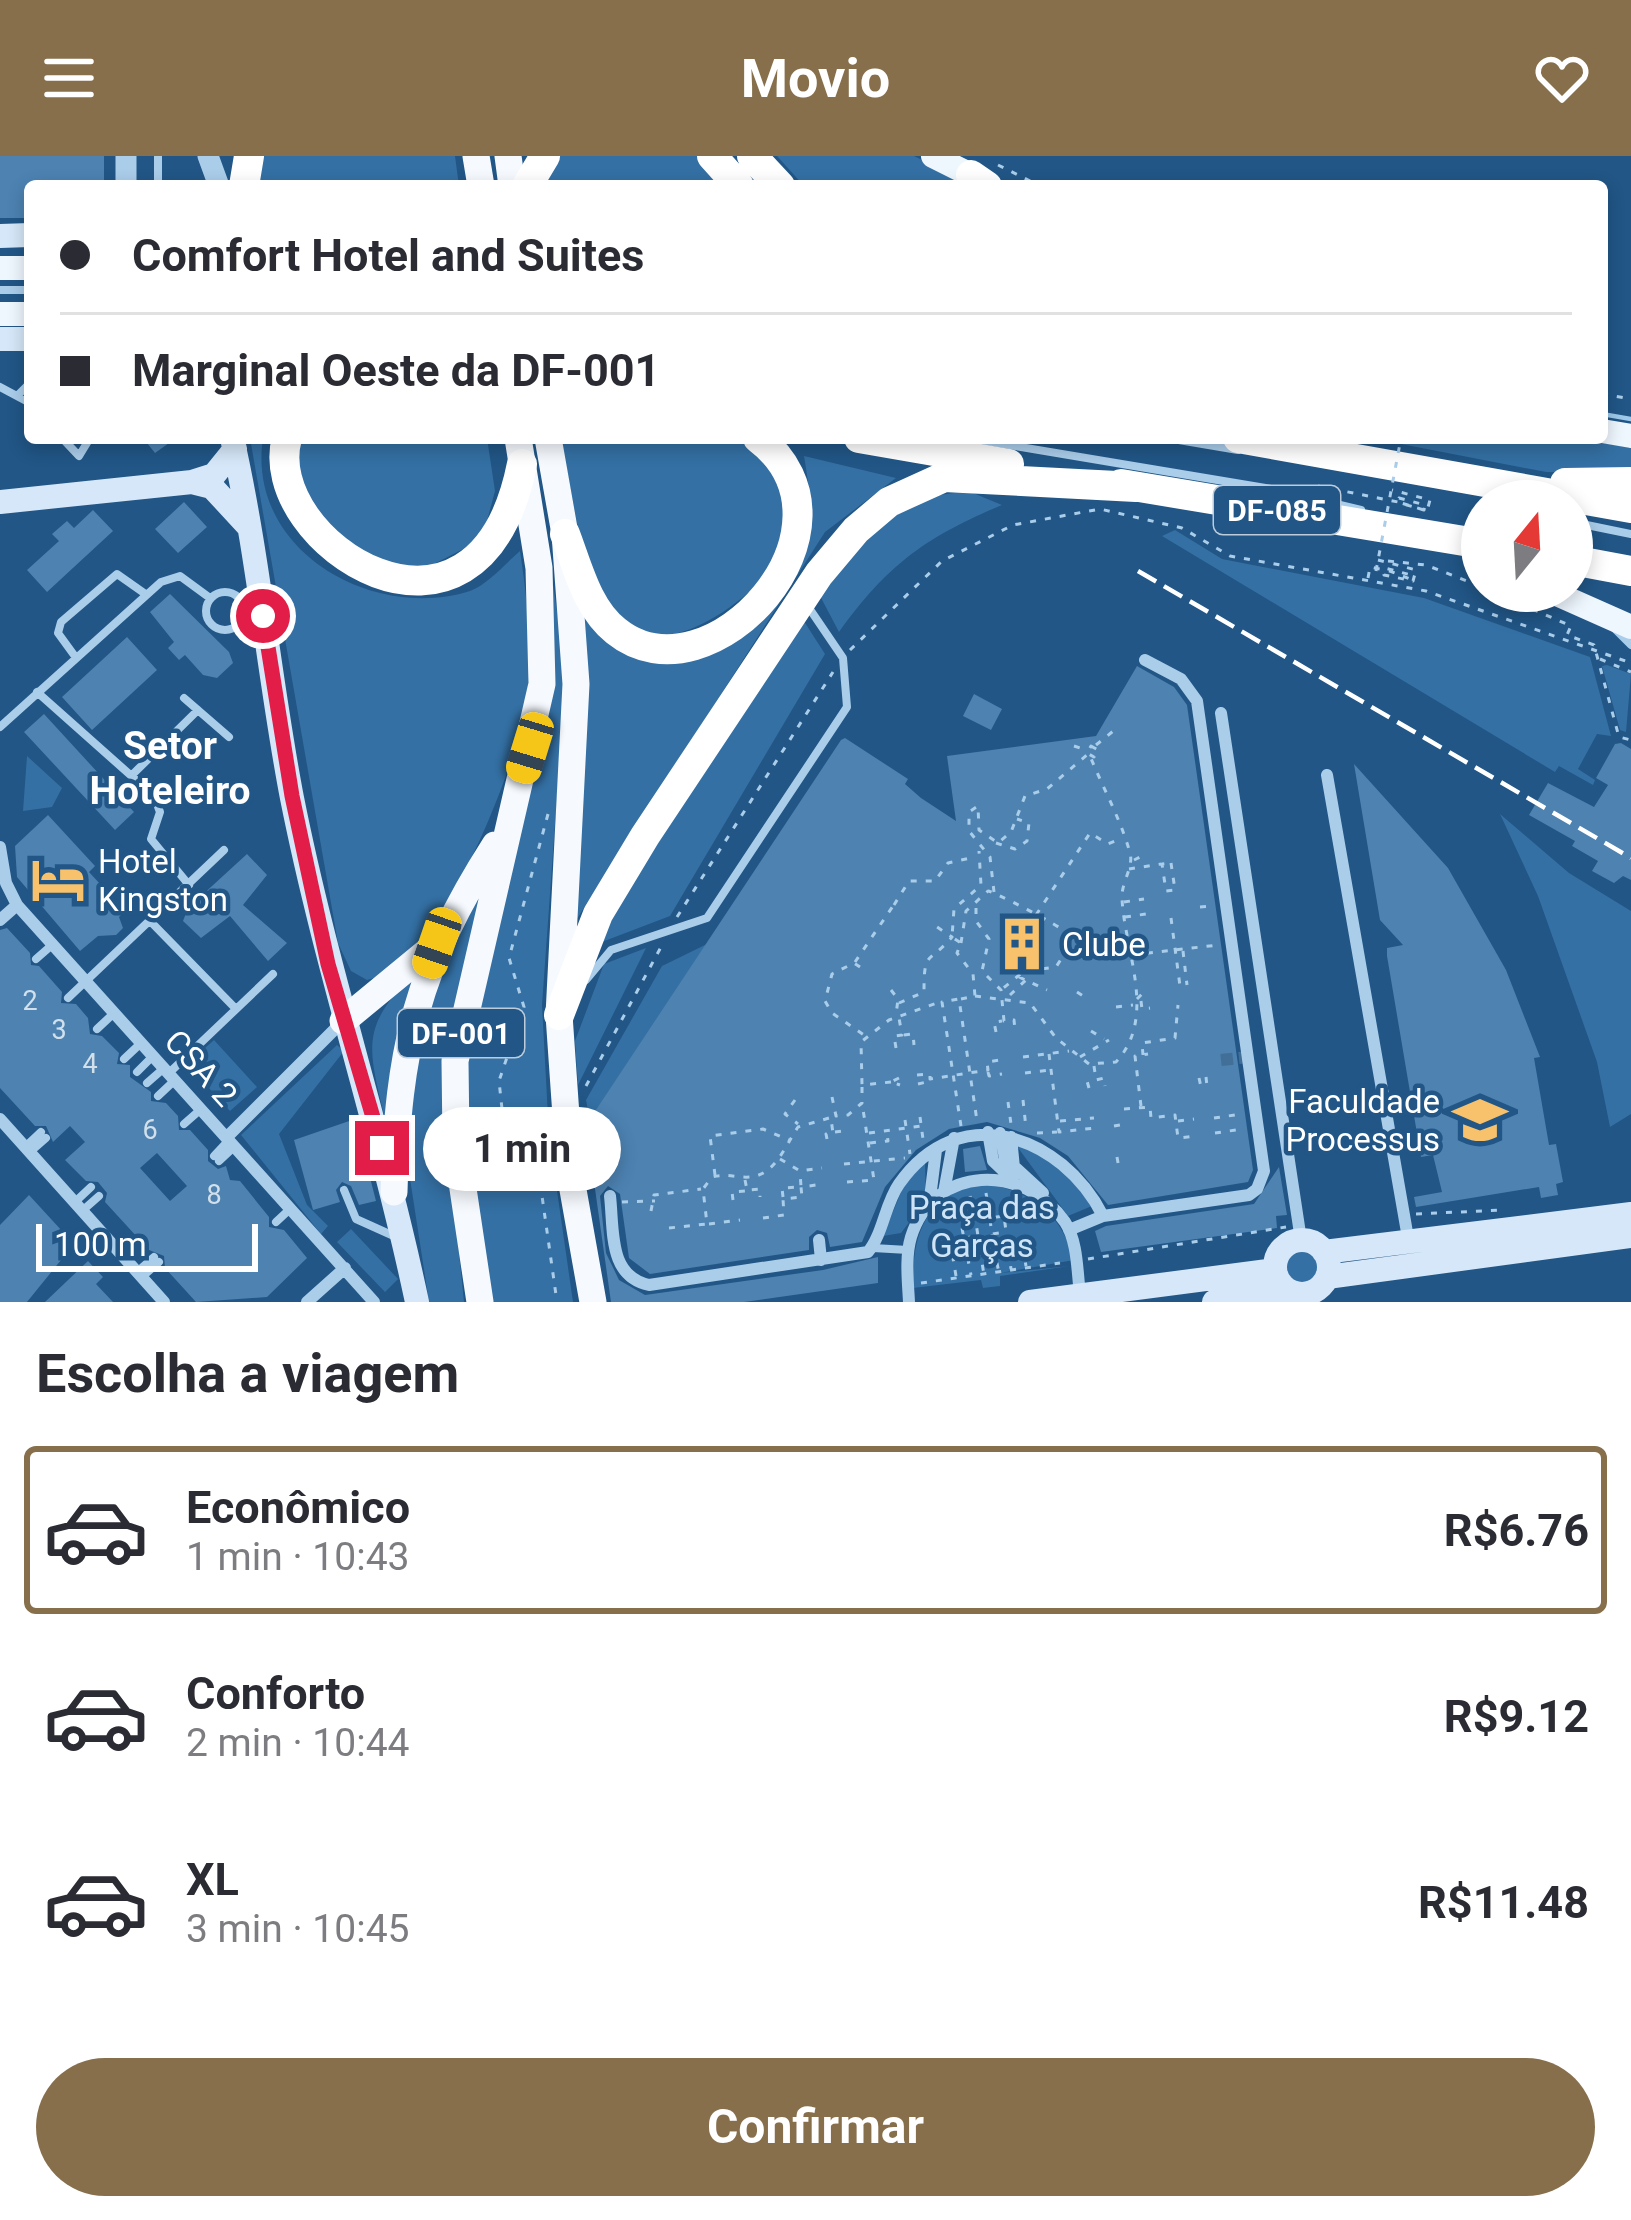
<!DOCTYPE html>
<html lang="pt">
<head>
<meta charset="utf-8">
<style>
	:root { --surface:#fff; --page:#f2f2f3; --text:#2b2b33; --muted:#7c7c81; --line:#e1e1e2; --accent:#876f4c }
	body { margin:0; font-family:Roboto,sans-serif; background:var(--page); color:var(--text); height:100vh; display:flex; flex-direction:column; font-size:45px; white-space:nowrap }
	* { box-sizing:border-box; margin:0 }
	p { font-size:39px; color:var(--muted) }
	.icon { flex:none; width:66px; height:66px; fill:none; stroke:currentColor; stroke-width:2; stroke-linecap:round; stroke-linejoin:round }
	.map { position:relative; height:1146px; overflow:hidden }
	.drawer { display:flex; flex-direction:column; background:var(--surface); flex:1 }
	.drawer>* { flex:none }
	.top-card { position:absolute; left:24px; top:24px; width:1584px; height:264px; border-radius:12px; box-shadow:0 6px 18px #0003; display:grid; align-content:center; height:264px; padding:0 36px; background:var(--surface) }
	.needle { width:78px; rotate:18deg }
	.controls { position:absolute; left:1461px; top:324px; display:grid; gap:24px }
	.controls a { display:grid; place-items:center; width:132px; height:132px; border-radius:50%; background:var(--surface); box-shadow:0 6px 18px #0003; font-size:60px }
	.scale { position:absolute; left:36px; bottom:30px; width:222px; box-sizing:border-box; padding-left:12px; border:6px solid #fff; border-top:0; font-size:33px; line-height:42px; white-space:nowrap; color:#fff; -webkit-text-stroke:9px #215686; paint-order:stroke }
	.end { position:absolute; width:54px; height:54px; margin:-27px; border:15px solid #e11d48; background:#fff; box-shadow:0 0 0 6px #fff }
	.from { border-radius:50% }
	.bubble { position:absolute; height:84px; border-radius:42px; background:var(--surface); box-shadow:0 6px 18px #0003; font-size:39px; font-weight:700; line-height:84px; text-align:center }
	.car { position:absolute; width:36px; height:72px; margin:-36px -18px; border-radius:15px; box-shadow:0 0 9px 3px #0007; background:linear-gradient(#f5c518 24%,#345 0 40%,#f5c518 0 76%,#345 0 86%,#f5c518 0) }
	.top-card b { display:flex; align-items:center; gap:42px; height:114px; font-size:45px }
	.top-card b+b { border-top:3px solid var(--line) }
	.top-card i { width:30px; height:30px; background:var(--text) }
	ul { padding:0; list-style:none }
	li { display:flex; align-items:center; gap:36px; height:168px; margin:0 24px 18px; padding:0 12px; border:6px solid transparent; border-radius:12px }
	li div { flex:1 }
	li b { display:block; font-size:45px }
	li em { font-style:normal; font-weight:700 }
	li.active { border-color:var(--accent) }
	li>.icon { width:108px; height:108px; stroke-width:1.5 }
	h2 { padding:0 36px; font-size:54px; line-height:144px }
	.primary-button { display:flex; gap:24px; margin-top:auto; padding:24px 36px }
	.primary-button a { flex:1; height:138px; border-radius:72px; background:var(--accent); color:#fff; font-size:48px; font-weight:700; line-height:138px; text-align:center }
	header { display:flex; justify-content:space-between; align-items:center; height:156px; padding:0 36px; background:var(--accent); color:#fff; font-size:54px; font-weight:700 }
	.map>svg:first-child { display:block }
	.green { fill:#3470a4 }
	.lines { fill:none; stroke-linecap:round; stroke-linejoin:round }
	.stream { stroke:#9ec9eb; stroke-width:4.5 }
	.building { fill:#4d82b1; fill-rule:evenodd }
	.minor-tunnel { stroke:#426f98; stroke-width:12; stroke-dasharray:12 6; stroke-linecap:butt }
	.path { stroke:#aacdea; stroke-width:3; stroke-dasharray:6 9; stroke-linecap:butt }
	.service { stroke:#aacdea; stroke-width:8 }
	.minor { stroke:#aacdea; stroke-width:12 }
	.tertiary { stroke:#aacdea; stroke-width:21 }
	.secondary { stroke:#d5e7f8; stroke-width:24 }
	.primary { stroke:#eef6fe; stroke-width:24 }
	.trunk { stroke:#f6fafe; stroke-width:27 }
	.motorway { stroke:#fff; stroke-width:30 }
	.rail { stroke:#fff; stroke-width:4.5; stroke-dasharray:21 9; stroke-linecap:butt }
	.path-bridge { stroke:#aacdea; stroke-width:3; stroke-dasharray:6 9; stroke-linecap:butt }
	.route { stroke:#e11d48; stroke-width:15 }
	.labels { text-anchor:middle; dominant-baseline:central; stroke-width:9; stroke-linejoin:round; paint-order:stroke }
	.number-label { font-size:27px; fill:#d2e0ec }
	.shield { fill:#215686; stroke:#bcccdb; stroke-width:3 }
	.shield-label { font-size:30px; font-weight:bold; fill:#fff }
	.poi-label { font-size:33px; fill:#fff; stroke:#215686; text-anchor:start }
	.street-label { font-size:33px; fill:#fff; stroke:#215686 }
	.park-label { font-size:33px; fill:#cfe5f7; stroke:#215686 }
	.quarter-label { font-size:39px; font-weight:bold; fill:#fff; stroke:#215686 }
</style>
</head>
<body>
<header><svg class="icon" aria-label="menu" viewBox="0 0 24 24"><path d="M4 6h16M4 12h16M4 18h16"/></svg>Movio<svg class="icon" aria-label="heart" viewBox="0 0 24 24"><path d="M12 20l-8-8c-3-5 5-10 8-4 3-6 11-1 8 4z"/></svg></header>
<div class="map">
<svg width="1631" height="1146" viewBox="0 0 1631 1146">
	<rect width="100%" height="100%" fill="#215686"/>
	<!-- green -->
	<path class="green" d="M255,0H455L459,30H253Z
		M552,0H699L728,30H535Z
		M777,0H914L975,30H804Z
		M250,282H263C246,393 371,466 470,435C487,429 506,407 520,395C527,442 532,486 528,533C521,604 457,751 408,803C397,815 381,820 367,824L351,815L338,787Z
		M295,282H487L495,335L487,365L473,388L426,412H392L332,379L294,321Z
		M531,282L566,515L542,849L549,979L573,1146H490L458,936L535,611Z
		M561,282H742C771,306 791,343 786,381C780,422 707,476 667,479C655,479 641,476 629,474L586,415Z
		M1370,282H1578L1631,292V317L1546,316Z
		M804,300L896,322L825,376L573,769L577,456L670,500L802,398C814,364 810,336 804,300Z
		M968,335L1002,349C926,381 888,408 839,476L819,438L871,376L911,343Z
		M1175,374L1222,403L1424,442L1590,501L1611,580L1597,578L1578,613L1595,624L1593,629L1559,610L1555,616L1162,380Z
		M800,459L825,498L670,760L594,789Z
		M1607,509L1631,518L1626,576L1620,574L1602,510Z
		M27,600L62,632L52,651L23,655Z
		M1500,658L1569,717L1631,755V958L1610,971L1597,906L1538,740Z
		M484,727L443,940L464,1146H429L403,977L415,873Z
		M707,788L594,985L586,944L662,810Z
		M646,792L578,929L575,885L604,808Z
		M419,813L400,862L386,967C368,890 358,871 419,813Z
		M214,884L257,931L230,955L187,908Z
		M337,889L344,895L279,978L307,1049L328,1070L321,1078L241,979Z
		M1016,989C1048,991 1075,1026 1092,1050L1068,1060Z
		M925,1006L926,1044L901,1077L883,1080L904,1029Z
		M966,1024C1020,1031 1059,1048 1074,1104L1000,1117L1070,1110L1000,1120V1130L983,1132L981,1124L913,1132C912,1081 923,1052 966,1024Z
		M351,1073L398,1123L385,1136L337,1086Z
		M1283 1113a20 20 0 1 1 40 0a20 20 0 1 1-40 0Z"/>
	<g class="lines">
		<!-- stream -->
		<path class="stream" d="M1602,258L1631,263"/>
	</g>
	<!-- building -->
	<path class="building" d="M0,0H104V30H30V62H0Z
		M143,282H176L155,297Z
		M184,346L207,371L178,397L155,373Z
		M93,354L113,375L47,436L27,414L59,385L52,378L67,365L74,372Z
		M170,438L229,496L233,507L217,522L203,519L185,499L179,504L168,492L174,486L150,456Z
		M127,481L157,514L92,574L62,541Z
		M1137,510L1174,531L1187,549L1253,1014L1248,1026L1108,1049L1068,1000L1040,982L987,966L949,973L916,994L885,1031L862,1086L830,1091L827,1077L817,1074L809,1081V1094L650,1118L629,1102L620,1038L608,1030L600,1040L606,1097L619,1124L645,1139L823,1114L878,1101V1127L744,1146H611L586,969L841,584L845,582L908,623L905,628L921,642L956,665L947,600L1096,580Z
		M974,538L1002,553L991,574L963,560Z
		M44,558L134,656L115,674L24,576Z
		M1621,587L1631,593V724L1623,720L1614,727L1592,715L1598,705L1572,690L1575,685L1529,659L1548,627L1594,651L1608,629L1596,622L1615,588Z
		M1354,608L1448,712L1506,814L1540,901L1534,902L1549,989L1556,988L1563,1026L1556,1028L1558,1039L1541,1042L1539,1031L1416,1051L1414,1041L1442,1036L1433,999L1421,1001L1387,800V792L1403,789L1380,764Z
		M48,659L95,710L89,716L125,755L119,761L123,772L116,779L98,780L80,795L17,721L15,690Z
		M247,698L267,719L243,749L287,787L268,805L230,760L201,782L183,765L188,752Z
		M7,772L30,797L31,809L39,810L62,836L61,847L76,848L88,862L90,878L102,880L119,897L117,908L130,909V921L151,936V945L166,947L178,960L179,974H190L208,994V1005L218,1013L226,1010L230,1024L240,1025L269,1061V1071L284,1074L307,1102L267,1141L196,1146L165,1112L164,1100L149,1094L105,1046L107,1037L98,1026L86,1025L65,1004L85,986L70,970L53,986L46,970H35L0,932V774ZM157,997L187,1030L170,1045L140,1012Z
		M355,963L376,1045L359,1049L351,1030L342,1026L336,1034L340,1046L313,1054L294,984Z
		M980,990L987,1014L965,1016L963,993Z
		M1279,1011L1287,1059L1276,1060L1277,1072L1101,1096L1095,1075L1106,1070L1254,1048Z
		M29,1039L74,1088L27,1146H0V1069Z
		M88,1105L103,1121L96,1128L113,1146H45Z"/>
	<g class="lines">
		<!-- minor-tunnel -->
		<path class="minor-tunnel" d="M1221,904L1248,901"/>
		<!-- path -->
		<path class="path" d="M998,9L1040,30
			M1602,238L1631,243
			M1318,330L1398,346L1400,347L1424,354L1425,349L1399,342L1398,346L1427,355L1430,344L1392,334
			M1378,404L1416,414L1413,425L1384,419L1385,412L1411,419L1410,423L1387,414
			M1388,405L1426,409L1482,431
			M1368,422L1370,411L1385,414
			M1491,435L1571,470L1567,479L1594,489L1619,581L1631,584
			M850,494L942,405L1013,369L1100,353L1182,372L1230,400L1426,435L1631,507
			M1600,503L1631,516
			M1096,589L1117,572
			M1074,590L1086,594
			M1091,590L1098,594L1094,601L1087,597Z
			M548,658L509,802L524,851L499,925L503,962L542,1040L557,1146
			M996,687L1015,693L1027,685L1029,667L1017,663
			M1134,704L1146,698
			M1171,707L1175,734L1166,735L1162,708Z
			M1129,713L1161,708
			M994,736L990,701L969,675V656L978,650L979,674L998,687L1011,676L1025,640L1047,633L1088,598
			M1124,746L1144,743
			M894,749L909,725H935L948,707L975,701
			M1200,751L1212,750
			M976,752V765L989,783L982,815L1001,834L1004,865L1014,864L1015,874
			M1036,759L1090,677L1108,688L1122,682
			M677,761L833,516
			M1125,761L1146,758
			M1171,762L1180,830
			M961,787L966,755L988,735C993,735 1060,770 1064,775L1067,794L1056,811L1024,815L1001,834
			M1183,795L1187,829
			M1132,799L1218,789
			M855,806L893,750L899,753
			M860,811L854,807L832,818L825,845L832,857L864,879
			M1019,821L1047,834
			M891,834L898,843L896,859
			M1077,836L1083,840
			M1010,839L1028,822
			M975,840L1030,847L1056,882L1089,908L1116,906C1158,861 1124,794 1122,742C1121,727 1134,711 1130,697C1121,664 1103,632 1090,600
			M961,843L975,840L973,818L957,797L961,787L952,781L954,753L981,729L979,695
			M1137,843L1147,833
			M1141,845L1142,853L1150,852
			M899,847L924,836C924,793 928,809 952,781L934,769
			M1116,851L1133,849
			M1091,875L1104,883
			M996,876L994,866L1002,865
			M904,879L913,878L914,889
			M896,892L894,880L902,879L899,862
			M1049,898L1059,976L1095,972
			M1143,899L1142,887L1175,882L1178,849
			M1023,901L1069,895
			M1080,901L1109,884
			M1094,910L1096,924L1104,922L1105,930
			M988,916L989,920L1002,918
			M1025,917L1051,914
			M917,919L930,918V923L988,914L987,906L1000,904
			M1206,921L1207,930
			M899,922L891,926L900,929
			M1199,922L1201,931
			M891,926L862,929L861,886L889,864L940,846
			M918,928L931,925
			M586,930L661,791
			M1089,932L1087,925L1094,924
			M832,941L836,960L848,959L862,947V931
			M795,944L785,958L798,968
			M1023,944L1026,972
			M1008,946L1011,968
			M1141,950L1135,900L1148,898
			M1124,953L1150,951L1151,962L1175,959L1178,982L1196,980
			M920,961L923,983
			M1214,962L1242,958
			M905,964L910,998
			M1060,965L1094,962
			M1178,965L1194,963
			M961,970L942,846L959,843L977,965
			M1114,970L1125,968
			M835,976L843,975L844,980
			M869,977L921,970
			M1037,977L1057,976
			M1215,977L1243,973
			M827,983L826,978L833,977L831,963
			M870,987L888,985L887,977
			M1117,1001L1119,1012
			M780,1003L800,1015L822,1012
			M844,1008L905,1002
			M715,1019L710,980L763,973L789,984
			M745,1024L747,1034L760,1033V1041
			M847,1026L874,1024L862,947
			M986,1037L990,1062L1004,1060L1011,1113
			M970,1040L975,1065L961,1067L971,1119
			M783,1041L782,1032L801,1031L800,1015
			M733,1044L732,1036L745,1035
			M622,1046L655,1045
			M651,1055L654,1039L701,1033
			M1416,1058L1502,1054
			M763,1062L784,1059L783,1043L802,1041L801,1031L824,1028
			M990,1064L992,1078L1005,1076
			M709,1068L740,1064
			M669,1072L707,1068L703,1033L712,1021C724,1018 730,1020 742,1021C774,1024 783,993 798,971L836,960
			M992,1078L994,1090L1022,1087L1026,1110
			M965,1082L978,1080L976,1067
			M994,1092L999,1117
			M980,1094L984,1119
			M1088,1103L1286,1071
			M956,1120L952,1096L980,1092L978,1080
			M921,1127L1060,1107"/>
		<!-- service -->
		<path class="service" d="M158,0V30
			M0,134H30
			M0,231L30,247
			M17,240L30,227
			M62,282L79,300L90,282
			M967,282L1277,334L1361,354
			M1167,282L1238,294
			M1572,366L1631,378
			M206 455a19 19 0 1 1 38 0a19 19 0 1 1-38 0Z
			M1615,473L1631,489
			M74,499L58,477L61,466L117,418L144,437
			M37,536L154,640L160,656L151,683L189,729
			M184,542L229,581
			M0,571L161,426L180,420L210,442
			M133,618L198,554
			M151,766L236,853
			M36,803L52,789
			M586,824L611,794L707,762L847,551L843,502L807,449
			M68,842L224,694
			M97,873L113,858
			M124,903L140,888
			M137,916L152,901
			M169,917L273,818
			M147,927L163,913
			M158,940L174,925
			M184,968L200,954
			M25,991L41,976
			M30,996L46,982
			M214,1000L228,985
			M219,1005L234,991
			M344,1034L356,1063L396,1081
			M75,1046L91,1031
			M82,1055L99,1040
			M276,1066L290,1053
			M873,1092L908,1094
			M137,1116L154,1101
			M142,1121L159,1106"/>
		<!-- minor -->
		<path class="minor" d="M1221,557L1301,1084
			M1327,619L1408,1082
			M0,691L6,727L17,749L374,1146
			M0,764L17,749
			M0,963L164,1146
			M988,976L993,1005L1013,1024
			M1000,977L1005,1002L1043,1037
			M227,981L342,866
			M1011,981L1014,1012
			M944,1036L954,982
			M610,1040C614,1075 608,1120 649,1129L868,1096C883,1078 885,1048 899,1028C959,942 1062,979 1103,1060L1249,1039L1257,1033L1264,1015L1197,545L1181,523L1145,504
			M929,1050L936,994
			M1069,1074L1103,1060
			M819,1084L821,1104
			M307,1146L345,1112
			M909,1146C908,1126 905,1101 911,1081C934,1008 1024,1007 1065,1066C1078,1086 1077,1116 1080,1138"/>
		<!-- tertiary -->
		<path class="tertiary" d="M208,0L219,30
			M126,30V0"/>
		<!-- secondary -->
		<path class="secondary" d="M0,80L30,79
			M0,183H30
			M232,282C259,401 269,523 292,642C326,813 381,976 417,1146
			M192,326L212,331L249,371
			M0,346L192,326L214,319L235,293
			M1275 1111a27 27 0 1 1 54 0a27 27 0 1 1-54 0Z
			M1324,1096L1631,1058
			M1327,1121L1631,1080
			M1030,1146L1275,1114
			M1214,1146L1290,1136L1297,1144"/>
		<!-- primary -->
		<path class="primary" d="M933,0L985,26
			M0,112H30
			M0,158H30
			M1602,275L1631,280
			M1550,435L1631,471"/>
		<!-- trunk -->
		<path class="trunk" d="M476,0L481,30
			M508,0L512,30
			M548,282L565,378L576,528L559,859L570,1017L593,1146
			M343,865L434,790
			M394,1036C398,892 417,811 495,689
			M480,1146L456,986L455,905L542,528L539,412L518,282"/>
		<!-- motorway -->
		<path class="motorway" d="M712,0L739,30
			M752,0L780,30
			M971,19L987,30
			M244,30L249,0
			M527,30L545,0
			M287,282C258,385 478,530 522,308
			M859,282L1009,308
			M1238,282L1631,352
			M1565,327L1631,326
			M1121,328L1482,388
			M565,378C578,412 587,452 616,475C710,551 873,370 758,282
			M1572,404L1631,415
			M559,859L598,758L645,680L819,418L856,374L889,346L944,321L1136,331"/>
		<!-- rail -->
		<path class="rail" d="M1138,415L1631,702"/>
		<!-- path-bridge -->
		<path class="path-bridge" d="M1376,415L1401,282"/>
	</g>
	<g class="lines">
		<!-- route -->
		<path class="route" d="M263,460L292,640L328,808L382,992"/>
	</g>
	<!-- icons -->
	<defs>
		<symbol id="hotel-bare" viewBox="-9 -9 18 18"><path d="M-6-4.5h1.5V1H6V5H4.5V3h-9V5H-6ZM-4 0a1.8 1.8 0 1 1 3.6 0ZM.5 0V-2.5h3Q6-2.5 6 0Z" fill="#f7c26b" stroke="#215686" stroke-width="2.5" paint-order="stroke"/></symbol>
		<symbol id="building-bare" viewBox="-9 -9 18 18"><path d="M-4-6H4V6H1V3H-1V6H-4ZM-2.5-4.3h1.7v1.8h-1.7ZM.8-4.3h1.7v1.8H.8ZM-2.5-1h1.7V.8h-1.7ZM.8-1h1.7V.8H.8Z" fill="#f7c26b" stroke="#215686" stroke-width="2.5" paint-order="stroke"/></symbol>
		<symbol id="university-bare" viewBox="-9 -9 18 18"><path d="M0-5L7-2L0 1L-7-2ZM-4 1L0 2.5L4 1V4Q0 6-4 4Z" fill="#f7c26b" stroke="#215686" stroke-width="2.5" paint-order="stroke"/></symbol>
	</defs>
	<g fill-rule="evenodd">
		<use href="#hotel-bare" x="20" y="686" width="76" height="76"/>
		<use href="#building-bare" x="984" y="750" width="76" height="76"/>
		<use href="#university-bare" x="1442" y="926" width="76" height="76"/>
	</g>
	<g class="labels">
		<!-- number labels -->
		<g class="number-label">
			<text x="30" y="845">2</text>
			<text x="59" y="874">3</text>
			<text x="90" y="908">4</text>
			<text x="150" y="974">6</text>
			<text x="214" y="1039">8</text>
		</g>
		<!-- shield labels -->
		<g class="shield">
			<rect x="1214" y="330" width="126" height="48" rx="9"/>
			<rect x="398" y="853" width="126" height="48" rx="9"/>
		</g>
		<g class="shield-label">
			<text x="1277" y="354">DF-085</text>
			<text x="461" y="877">DF-001</text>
		</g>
		<!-- poi labels -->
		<g class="poi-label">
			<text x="98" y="705">Hotel<tspan x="98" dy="38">Kingston</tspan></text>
			<text x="1062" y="788">Clube</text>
			<text x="1440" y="945" text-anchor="end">Faculdade<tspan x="1440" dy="38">Processus</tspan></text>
		</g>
		<!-- street labels -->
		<g class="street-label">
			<text transform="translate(201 912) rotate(48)">CSA 2</text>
		</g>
		<!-- park labels -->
		<g class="park-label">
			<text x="982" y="1051">Praça das<tspan x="982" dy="38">Garças</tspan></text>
		</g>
		<!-- quarter labels -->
		<g class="quarter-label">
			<text x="170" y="590">Setor<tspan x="170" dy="45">Hoteleiro</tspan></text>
		</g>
	</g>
</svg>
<div class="controls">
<a><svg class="needle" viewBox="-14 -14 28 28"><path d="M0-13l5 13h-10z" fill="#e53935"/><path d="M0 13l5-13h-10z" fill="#7c7c81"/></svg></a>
</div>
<div class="scale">100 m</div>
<i class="end from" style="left:263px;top:460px"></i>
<i class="end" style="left:382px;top:992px"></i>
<div class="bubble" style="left:423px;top:951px;width:198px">1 min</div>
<i class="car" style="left:530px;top:592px;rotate:197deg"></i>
<i class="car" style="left:437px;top:787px;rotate:199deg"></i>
<div class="top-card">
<b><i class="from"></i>Comfort Hotel and Suites</b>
<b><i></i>Marginal Oeste da DF-001</b>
</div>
</div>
<section class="drawer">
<h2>Escolha a viagem</h2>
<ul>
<li class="active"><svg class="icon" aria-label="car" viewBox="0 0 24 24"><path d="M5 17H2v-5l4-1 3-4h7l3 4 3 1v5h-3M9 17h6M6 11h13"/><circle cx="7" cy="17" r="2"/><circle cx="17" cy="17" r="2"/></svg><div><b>Econômico</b><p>1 min · 10:43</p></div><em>R$6.76</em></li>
<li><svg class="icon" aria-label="car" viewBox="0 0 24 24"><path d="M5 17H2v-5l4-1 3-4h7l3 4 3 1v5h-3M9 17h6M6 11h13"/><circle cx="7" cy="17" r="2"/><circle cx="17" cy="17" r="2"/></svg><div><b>Conforto</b><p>2 min · 10:44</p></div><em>R$9.12</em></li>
<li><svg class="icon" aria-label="car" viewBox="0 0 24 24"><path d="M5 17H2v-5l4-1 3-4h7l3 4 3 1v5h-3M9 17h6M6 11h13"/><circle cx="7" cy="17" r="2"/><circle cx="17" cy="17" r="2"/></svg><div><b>XL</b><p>3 min · 10:45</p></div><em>R$11.48</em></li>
</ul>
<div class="primary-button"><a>Confirmar</a></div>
</section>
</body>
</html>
